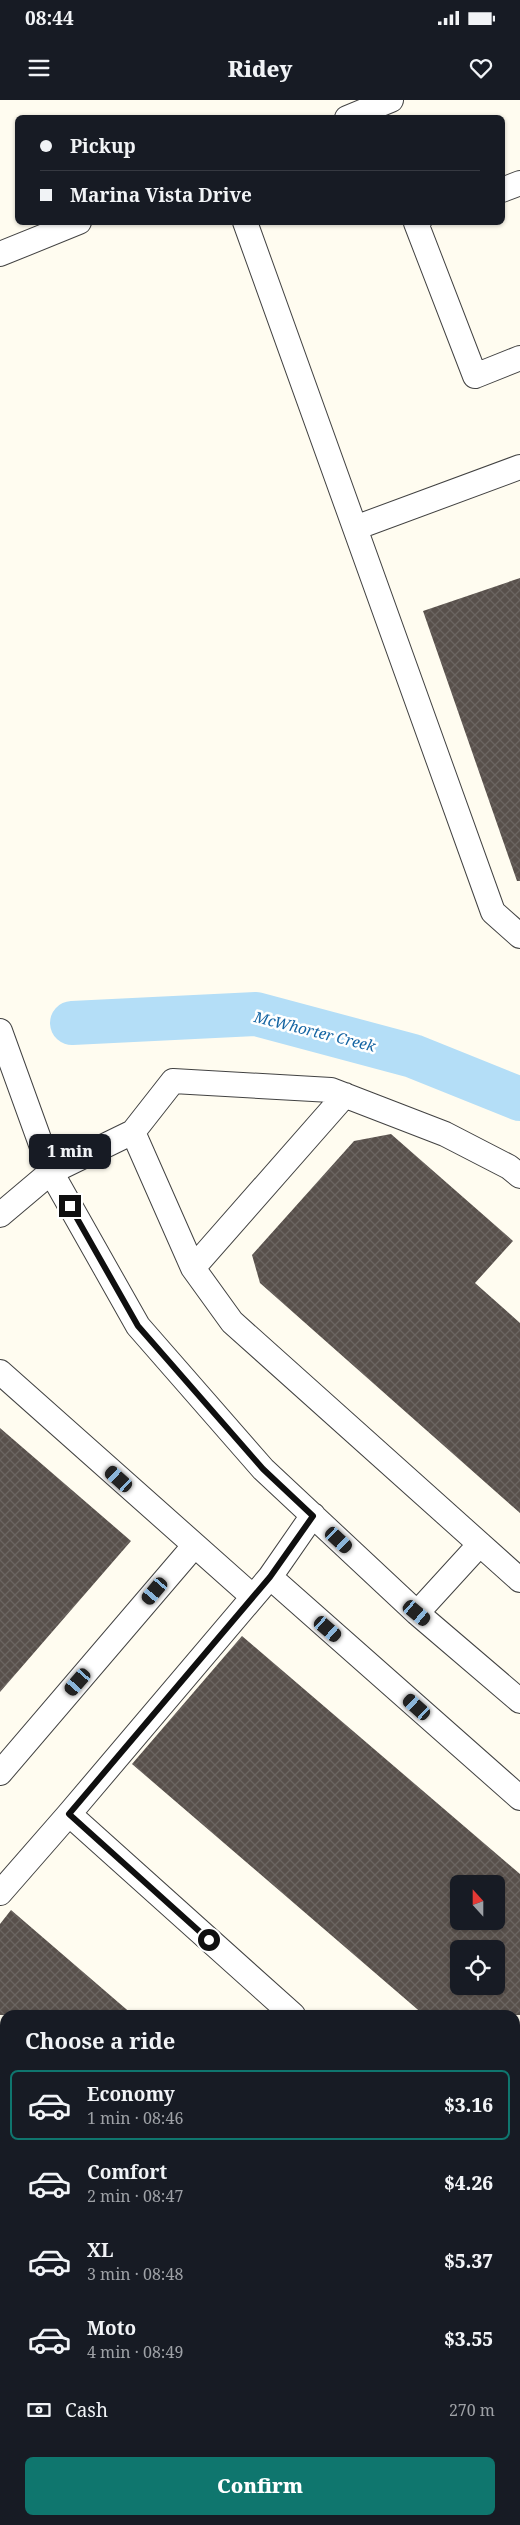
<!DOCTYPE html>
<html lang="en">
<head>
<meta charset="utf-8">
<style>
	:root { --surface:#171b24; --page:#20242c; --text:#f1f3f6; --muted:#9ea1a6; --line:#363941; --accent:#0f766e }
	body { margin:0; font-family:"Noto Serif",serif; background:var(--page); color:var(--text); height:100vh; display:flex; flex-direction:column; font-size:19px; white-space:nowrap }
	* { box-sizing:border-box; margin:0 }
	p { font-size:16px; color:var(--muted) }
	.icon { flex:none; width:28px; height:28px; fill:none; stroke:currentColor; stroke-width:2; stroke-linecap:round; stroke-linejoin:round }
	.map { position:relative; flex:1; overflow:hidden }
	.drawer { position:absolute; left:0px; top:1910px; width:520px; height:515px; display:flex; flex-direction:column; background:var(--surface); border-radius:15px 15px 0 0; box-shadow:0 1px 4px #0004 }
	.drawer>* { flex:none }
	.top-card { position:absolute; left:15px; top:15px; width:490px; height:110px; border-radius:8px; box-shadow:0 1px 4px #0004; display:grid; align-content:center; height:110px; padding:0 25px; background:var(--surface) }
	.needle { width:32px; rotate:339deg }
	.controls { position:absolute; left:450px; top:1775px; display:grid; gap:10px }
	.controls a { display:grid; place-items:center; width:55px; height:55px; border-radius:8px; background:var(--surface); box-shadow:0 1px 4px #0004; font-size:25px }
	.end { position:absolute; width:22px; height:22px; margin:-11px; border:6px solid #0f0f0f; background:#fff; box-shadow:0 0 0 2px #fff }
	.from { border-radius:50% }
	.bubble { position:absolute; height:35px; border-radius:8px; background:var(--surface); box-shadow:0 1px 4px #0004; font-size:16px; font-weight:800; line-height:35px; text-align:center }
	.car { position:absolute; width:15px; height:30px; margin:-15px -8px; border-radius:6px; box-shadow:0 0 4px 1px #0007; background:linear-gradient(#222 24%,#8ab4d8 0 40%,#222 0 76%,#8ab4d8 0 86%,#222 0) }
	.top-card b { display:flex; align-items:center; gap:18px; height:48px; font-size:19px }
	.top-card b+b { border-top:1px solid var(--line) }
	.top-card i { width:12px; height:12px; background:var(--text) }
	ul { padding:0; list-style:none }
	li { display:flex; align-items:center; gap:15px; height:70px; margin:0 10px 8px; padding:0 15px; border:2px solid transparent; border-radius:8px }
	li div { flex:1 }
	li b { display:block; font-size:19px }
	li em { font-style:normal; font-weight:800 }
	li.selected { border-color:var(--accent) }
	li>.icon { width:45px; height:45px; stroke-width:1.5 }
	h2 { padding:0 25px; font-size:22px; line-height:60px }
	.pay { display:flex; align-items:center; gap:12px; height:55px; padding:0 25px; font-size:19px }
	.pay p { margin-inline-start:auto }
	.action { display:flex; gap:10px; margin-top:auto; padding:10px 25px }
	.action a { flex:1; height:58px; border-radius:8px; background:var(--accent); color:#fff; font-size:20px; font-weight:800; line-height:58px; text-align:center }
	.status { display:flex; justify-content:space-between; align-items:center; height:35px; padding:0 25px; background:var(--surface); direction:ltr }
	.status svg { height:14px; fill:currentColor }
	header { display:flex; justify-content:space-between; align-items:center; height:65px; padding:0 25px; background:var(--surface); font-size:22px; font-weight:800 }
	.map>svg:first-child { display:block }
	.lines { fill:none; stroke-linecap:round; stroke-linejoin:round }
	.river { stroke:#b4def7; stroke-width:44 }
	.building { fill:url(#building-cross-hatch); fill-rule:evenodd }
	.minor-casing { stroke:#424242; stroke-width:26 }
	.major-casing { stroke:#202020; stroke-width:30 }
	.highway-casing { stroke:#202020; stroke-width:30 }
	.minor { stroke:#fff; stroke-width:24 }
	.major { stroke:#fad665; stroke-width:28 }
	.highway { stroke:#f6a057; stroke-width:28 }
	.route { stroke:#0f0f0f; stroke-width:6 }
	.labels { text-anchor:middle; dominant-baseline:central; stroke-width:5; stroke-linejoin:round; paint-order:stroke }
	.water-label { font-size:15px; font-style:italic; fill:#1565a3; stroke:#fff }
</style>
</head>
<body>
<div class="status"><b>08:44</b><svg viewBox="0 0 49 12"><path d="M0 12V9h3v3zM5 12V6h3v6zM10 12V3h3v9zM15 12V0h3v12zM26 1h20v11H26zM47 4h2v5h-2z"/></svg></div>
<header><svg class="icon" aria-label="menu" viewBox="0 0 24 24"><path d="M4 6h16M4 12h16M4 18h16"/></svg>Ridey<svg class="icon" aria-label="heart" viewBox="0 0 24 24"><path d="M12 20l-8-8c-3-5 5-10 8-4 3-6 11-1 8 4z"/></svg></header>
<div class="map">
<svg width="520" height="2425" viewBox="0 0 520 2425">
	<defs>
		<pattern id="building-cross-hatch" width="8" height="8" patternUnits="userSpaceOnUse" patternTransform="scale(1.25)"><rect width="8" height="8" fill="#58504b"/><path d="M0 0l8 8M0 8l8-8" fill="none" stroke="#6b6561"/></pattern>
	</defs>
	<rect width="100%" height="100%" fill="#fffcf0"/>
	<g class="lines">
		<!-- river -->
		<path class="river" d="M72,923L256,914L413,956L520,999"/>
	</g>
	<!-- building -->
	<path class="building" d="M520,478V781H517L423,511Z
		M391,1034L513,1141L475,1183L520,1223V1413L260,1183L252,1155L354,1041Z
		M0,1328L131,1441L0,1592Z
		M242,1536L520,1774V1915H424L132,1664ZM459,1784H496V1821H459ZM459,1849H496V1886H459Z
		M11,1810L133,1915H0V1824Z"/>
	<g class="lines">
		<defs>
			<path id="minor" d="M347,18L391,0
				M502,90L520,83
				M245,122L493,812L520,836
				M419,122L416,123L475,276L520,258
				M0,154L79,122
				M355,428L520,367
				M0,931L51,1072L138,1226L263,1369L417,1513L520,1601
				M133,1032L173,981L331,990L445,1034L509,1067L520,1076
				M0,1115L51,1072L133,1032L193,1168L232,1222L520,1480
				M193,1168L345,995
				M0,1272L252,1496
				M270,1477L520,1698
				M417,1513L480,1444
				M0,1673L194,1446
				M69,1714L293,1915
				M0,1793L69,1714L270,1477L313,1415
				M515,2090L520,2084
				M0,2107L5,2111
				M515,2108L520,2112
				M222,2425L227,2420"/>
			<path id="major" d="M515,2193L520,2187
				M321,2425L325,2420"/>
			<path id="highway" d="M515,2289L520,2284
				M515,2420L520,2414
				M380,2425L385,2420"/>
		</defs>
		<!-- minor casing -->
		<use href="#minor" class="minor-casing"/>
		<!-- major casing -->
		<use href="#major" class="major-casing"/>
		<!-- highway casing -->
		<use href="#highway" class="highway-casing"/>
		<!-- minor -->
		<use href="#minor" class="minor"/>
		<!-- major -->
		<use href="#major" class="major"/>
		<!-- highway -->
		<use href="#highway" class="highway"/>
	</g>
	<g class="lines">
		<!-- route -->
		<path class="route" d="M70,1106L138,1226L263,1369L313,1416L270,1477L69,1714L209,1840"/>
	</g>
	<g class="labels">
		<!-- water labels -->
		<g class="water-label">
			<text transform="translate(315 931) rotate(14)">McWhorter Creek</text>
		</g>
	</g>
</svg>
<div class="controls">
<a><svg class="needle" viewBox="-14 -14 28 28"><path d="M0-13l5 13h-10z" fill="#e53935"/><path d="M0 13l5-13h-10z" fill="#9ea1a6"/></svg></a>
<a><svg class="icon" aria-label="locate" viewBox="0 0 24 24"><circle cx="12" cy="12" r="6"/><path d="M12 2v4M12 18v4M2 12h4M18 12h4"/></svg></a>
</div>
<i class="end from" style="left:209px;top:1840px"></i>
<i class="end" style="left:70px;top:1106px"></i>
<div class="bubble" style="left:29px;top:1034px;width:82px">1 min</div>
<i class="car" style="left:119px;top:1379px;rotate:312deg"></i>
<i class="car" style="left:339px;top:1440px;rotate:133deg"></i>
<i class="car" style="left:155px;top:1491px;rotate:220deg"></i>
<i class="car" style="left:417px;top:1513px;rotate:130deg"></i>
<i class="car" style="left:328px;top:1529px;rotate:131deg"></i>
<i class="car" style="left:78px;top:1582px;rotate:221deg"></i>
<i class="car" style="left:417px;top:1607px;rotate:312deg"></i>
<div class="top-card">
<b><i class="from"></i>Pickup</b>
<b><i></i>Marina Vista Drive</b>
</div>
<section class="drawer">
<h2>Choose a ride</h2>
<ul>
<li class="selected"><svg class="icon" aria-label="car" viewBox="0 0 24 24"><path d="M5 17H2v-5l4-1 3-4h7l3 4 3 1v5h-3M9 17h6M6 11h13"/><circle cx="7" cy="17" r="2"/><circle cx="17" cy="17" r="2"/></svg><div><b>Economy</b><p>1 min · 08:46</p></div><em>$3.16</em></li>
<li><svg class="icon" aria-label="car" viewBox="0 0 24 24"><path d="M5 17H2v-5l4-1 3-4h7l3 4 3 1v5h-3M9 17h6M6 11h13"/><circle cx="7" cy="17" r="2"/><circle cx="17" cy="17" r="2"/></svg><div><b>Comfort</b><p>2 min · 08:47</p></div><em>$4.26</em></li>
<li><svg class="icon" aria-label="car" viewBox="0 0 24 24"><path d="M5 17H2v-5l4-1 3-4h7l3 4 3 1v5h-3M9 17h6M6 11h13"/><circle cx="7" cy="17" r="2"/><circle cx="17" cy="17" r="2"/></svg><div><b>XL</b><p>3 min · 08:48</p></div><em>$5.37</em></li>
<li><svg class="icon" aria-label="car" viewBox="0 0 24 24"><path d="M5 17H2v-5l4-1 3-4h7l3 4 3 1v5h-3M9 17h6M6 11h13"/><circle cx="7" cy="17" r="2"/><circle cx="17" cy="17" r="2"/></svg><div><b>Moto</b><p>4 min · 08:49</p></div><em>$3.55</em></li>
</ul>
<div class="pay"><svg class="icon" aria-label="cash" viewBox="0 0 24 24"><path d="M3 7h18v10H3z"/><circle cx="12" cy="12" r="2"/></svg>Cash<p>270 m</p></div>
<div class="action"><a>Confirm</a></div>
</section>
</div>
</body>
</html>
